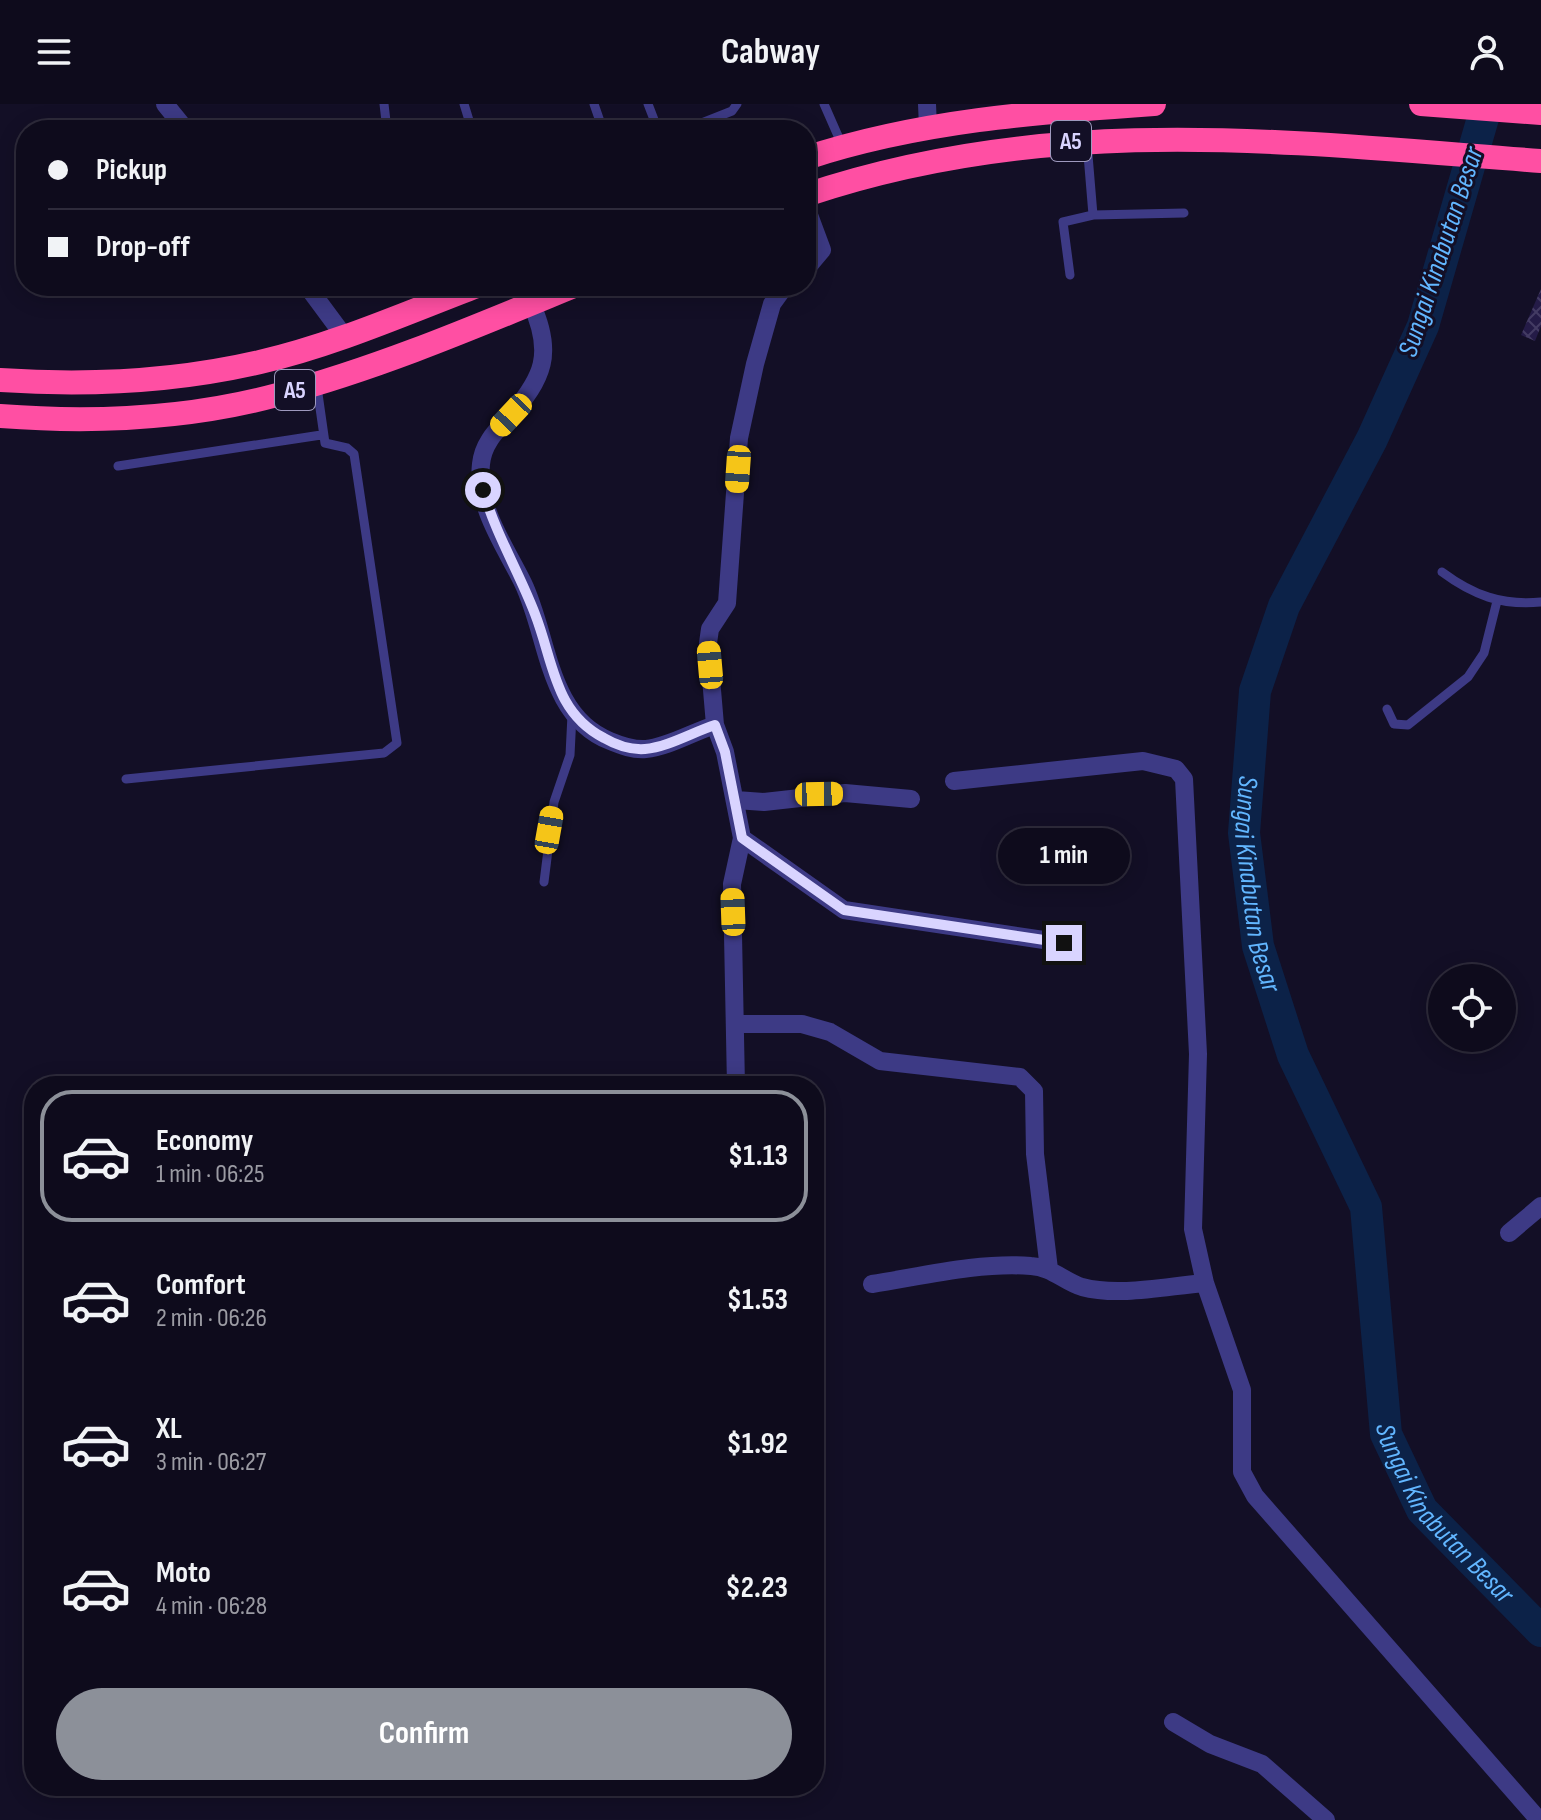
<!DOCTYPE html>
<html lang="en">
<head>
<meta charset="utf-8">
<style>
	:root { --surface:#0e0b1c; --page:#1c1929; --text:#f1f3f6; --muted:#9b9ba3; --line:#2e2b3b; --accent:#8c9099 }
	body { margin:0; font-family:"Sofia Sans Condensed",sans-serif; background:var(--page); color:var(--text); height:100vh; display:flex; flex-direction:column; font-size:30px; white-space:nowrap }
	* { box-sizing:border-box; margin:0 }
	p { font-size:26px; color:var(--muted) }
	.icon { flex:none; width:44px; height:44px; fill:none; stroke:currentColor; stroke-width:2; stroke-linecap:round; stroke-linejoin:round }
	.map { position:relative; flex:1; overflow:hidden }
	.details { position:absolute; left:24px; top:972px; width:800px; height:720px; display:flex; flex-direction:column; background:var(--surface); border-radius:32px; box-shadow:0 4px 20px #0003,0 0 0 2px var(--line) }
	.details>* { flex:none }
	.banner { position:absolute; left:16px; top:16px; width:800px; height:176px; border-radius:32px; box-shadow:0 4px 20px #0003,0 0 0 2px var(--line); display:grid; align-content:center; height:176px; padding:0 32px; background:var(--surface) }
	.fabs { position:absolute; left:1428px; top:860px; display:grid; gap:16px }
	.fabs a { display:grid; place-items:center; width:88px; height:88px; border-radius:50%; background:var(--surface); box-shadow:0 4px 20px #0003,0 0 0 2px var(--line); font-size:40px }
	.end { position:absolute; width:36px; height:36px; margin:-18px; border:10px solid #d9d4ff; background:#111; box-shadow:0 0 0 4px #111 }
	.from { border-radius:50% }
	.bubble { position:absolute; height:56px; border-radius:28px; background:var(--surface); box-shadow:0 4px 20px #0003,0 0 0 2px var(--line); font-size:26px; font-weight:700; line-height:56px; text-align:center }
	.car { position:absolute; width:24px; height:48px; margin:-24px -12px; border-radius:10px; box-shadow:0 0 6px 2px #0007; background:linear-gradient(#f5c518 24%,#345 0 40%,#f5c518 0 76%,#345 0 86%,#f5c518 0) }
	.banner b { display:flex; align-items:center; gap:28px; height:76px; font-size:30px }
	.banner b+b { border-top:2px solid var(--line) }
	.banner i { width:20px; height:20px; background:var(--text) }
	ul { padding:14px 0 0; list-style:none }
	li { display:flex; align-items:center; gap:24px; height:132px; margin:0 16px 12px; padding:0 16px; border:4px solid transparent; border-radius:32px }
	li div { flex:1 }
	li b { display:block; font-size:30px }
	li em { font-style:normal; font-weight:700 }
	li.current { border-color:var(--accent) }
	li>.icon { width:72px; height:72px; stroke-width:1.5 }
	.primary-button { display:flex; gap:16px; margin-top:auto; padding:16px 32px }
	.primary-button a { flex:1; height:92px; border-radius:48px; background:var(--accent); color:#fff; font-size:32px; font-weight:700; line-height:92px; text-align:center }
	header { display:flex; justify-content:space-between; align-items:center; height:104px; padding:0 32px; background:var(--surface); font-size:36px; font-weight:700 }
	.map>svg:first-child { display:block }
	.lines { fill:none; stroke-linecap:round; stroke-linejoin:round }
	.river { stroke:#0c2248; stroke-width:32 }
	.building { fill:url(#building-cross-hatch) }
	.lane { stroke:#3d3a85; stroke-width:9 }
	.street { stroke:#3d3a85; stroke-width:18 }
	.highway { stroke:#ff4fa3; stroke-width:24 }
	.route { stroke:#d9d4ff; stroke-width:10 }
	.labels { text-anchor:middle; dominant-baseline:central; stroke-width:6; stroke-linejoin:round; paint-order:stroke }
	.shield { fill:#130f26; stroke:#9e99be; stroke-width:2 }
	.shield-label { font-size:24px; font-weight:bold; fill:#d9d4ff }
	.water-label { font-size:28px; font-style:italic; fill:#62b6ff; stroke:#130f26 }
</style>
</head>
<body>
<header><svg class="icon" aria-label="menu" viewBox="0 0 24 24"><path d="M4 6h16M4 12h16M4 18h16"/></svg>Cabway<svg class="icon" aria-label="person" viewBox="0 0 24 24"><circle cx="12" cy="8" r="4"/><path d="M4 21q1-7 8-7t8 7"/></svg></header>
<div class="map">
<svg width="1541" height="1716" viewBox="0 0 1541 1716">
	<defs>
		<pattern id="building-cross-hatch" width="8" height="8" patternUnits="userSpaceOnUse" patternTransform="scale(2)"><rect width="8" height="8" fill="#241b47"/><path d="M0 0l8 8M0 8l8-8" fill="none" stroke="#433b63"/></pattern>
	</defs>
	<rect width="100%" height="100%" fill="#130f26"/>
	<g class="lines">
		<!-- river -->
		<path class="river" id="s1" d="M1487,0L1423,222L1372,335L1284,502L1255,587L1244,729L1258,842L1293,951L1366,1103L1386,1330L1422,1406L1541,1527"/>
	</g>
	<!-- building -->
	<path class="building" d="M1541,185V222L1535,237L1521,231Z"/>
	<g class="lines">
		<!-- lane -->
		<path class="lane" d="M384,0L387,26
			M464,0L472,26
			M594,0L603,26
			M648,0L658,26
			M824,0L842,41
			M684,26L732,7L737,0
			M1087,39L1093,111L1184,109
			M1070,171L1063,118L1093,111
			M118,362L321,331
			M1442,468C1473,491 1502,502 1541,498
			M1387,605L1394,620L1408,621L1468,573L1484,549L1497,497
			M126,675L384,649L397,639L354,350L347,344L325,339L317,283
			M544,778L554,698L570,651L572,611"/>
		<!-- street -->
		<path class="street" d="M165,0L186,26
			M927,0L928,23
			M806,103L822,146L806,165
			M307,182L344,232
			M531,199C554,249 544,274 508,314C495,328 483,340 481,360C476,403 505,442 523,479C549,533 547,612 610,637C622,642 633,646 646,645C668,643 693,628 715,621
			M954,677L1143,657L1176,665L1184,675L1198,950L1193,1125L1205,1179L1242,1286V1368L1255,1392L1539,1716
			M736,696L764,698L845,689L911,695
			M742,734L844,806L1064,839
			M737,920H802L830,928L880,957L1020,973L1034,987L1035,1050L1049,1165
			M736,982L732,780L742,734L725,648L715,621L708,539L710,525L727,499L739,334L755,260L772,200L785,182
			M1509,1129L1541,1102
			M872,1180C923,1172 979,1158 1031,1162C1052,1163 1063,1177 1082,1183C1119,1193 1167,1182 1205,1179
			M1173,1618L1210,1640L1262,1660L1326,1716"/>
		<!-- highway -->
		<path class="highway" d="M1421,0L1541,9
			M806,54C918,17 1037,8 1154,0
			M806,91C1053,8 1287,38 1541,57
			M0,276C88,282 174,278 260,258C334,241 406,209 477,182
			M0,312C92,319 188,315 277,291C379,264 477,222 574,182"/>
	</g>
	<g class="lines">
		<!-- route -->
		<path class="route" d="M483,386C496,431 519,468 535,510C554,559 554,608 604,634C616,641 631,646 645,645C668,643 693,628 715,621L725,648L742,734L844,806L1064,839"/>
	</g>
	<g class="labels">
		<!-- shield labels -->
		<g class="shield">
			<rect x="1051" y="17" width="40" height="40" rx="6"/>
			<rect x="275" y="266" width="40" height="40" rx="6"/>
		</g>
		<g class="shield-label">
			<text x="1071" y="37">A5</text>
			<text x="295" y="286">A5</text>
		</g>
		<!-- water labels -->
		<g class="water-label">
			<text transform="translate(1441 148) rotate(-72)">Sungai Kinabutan Besar</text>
			<text stroke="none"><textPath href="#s1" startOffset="828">Sungai Kinabutan Besar</textPath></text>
			<text stroke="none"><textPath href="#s1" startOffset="1500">Sungai Kinabutan Besar</textPath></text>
		</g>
	</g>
</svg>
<div class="fabs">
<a><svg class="icon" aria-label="locate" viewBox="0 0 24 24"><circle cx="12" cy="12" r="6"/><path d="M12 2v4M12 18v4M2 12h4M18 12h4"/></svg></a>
</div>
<i class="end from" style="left:483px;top:386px"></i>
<i class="end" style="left:1064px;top:839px"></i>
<div class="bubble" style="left:998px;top:724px;width:132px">1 min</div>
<i class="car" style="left:511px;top:311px;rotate:223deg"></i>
<i class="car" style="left:738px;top:365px;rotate:184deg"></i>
<i class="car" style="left:710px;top:561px;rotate:355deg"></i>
<i class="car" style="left:819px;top:690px;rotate:89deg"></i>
<i class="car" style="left:549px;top:726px;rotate:10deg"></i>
<i class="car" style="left:733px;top:808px;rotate:358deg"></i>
<div class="banner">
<b><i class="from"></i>Pickup</b>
<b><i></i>Drop-off</b>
</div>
<section class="details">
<ul>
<li class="current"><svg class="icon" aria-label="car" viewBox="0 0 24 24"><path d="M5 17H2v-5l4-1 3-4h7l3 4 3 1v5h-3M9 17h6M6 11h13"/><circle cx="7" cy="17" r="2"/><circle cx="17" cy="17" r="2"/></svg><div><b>Economy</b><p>1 min · 06:25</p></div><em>$1.13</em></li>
<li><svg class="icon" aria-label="car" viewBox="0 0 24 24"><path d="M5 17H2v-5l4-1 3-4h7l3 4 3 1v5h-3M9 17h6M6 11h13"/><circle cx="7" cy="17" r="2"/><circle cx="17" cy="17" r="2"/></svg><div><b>Comfort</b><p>2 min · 06:26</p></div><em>$1.53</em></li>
<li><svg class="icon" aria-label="car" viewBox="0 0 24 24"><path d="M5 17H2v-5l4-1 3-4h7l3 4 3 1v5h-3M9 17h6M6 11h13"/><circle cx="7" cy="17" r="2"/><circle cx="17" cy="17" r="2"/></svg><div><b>XL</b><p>3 min · 06:27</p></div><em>$1.92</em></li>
<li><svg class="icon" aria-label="car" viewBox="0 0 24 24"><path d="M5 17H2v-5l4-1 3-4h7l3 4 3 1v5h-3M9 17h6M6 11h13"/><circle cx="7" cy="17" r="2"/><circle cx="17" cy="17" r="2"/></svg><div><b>Moto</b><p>4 min · 06:28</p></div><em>$2.23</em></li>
</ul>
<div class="primary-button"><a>Confirm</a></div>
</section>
</div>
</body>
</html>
